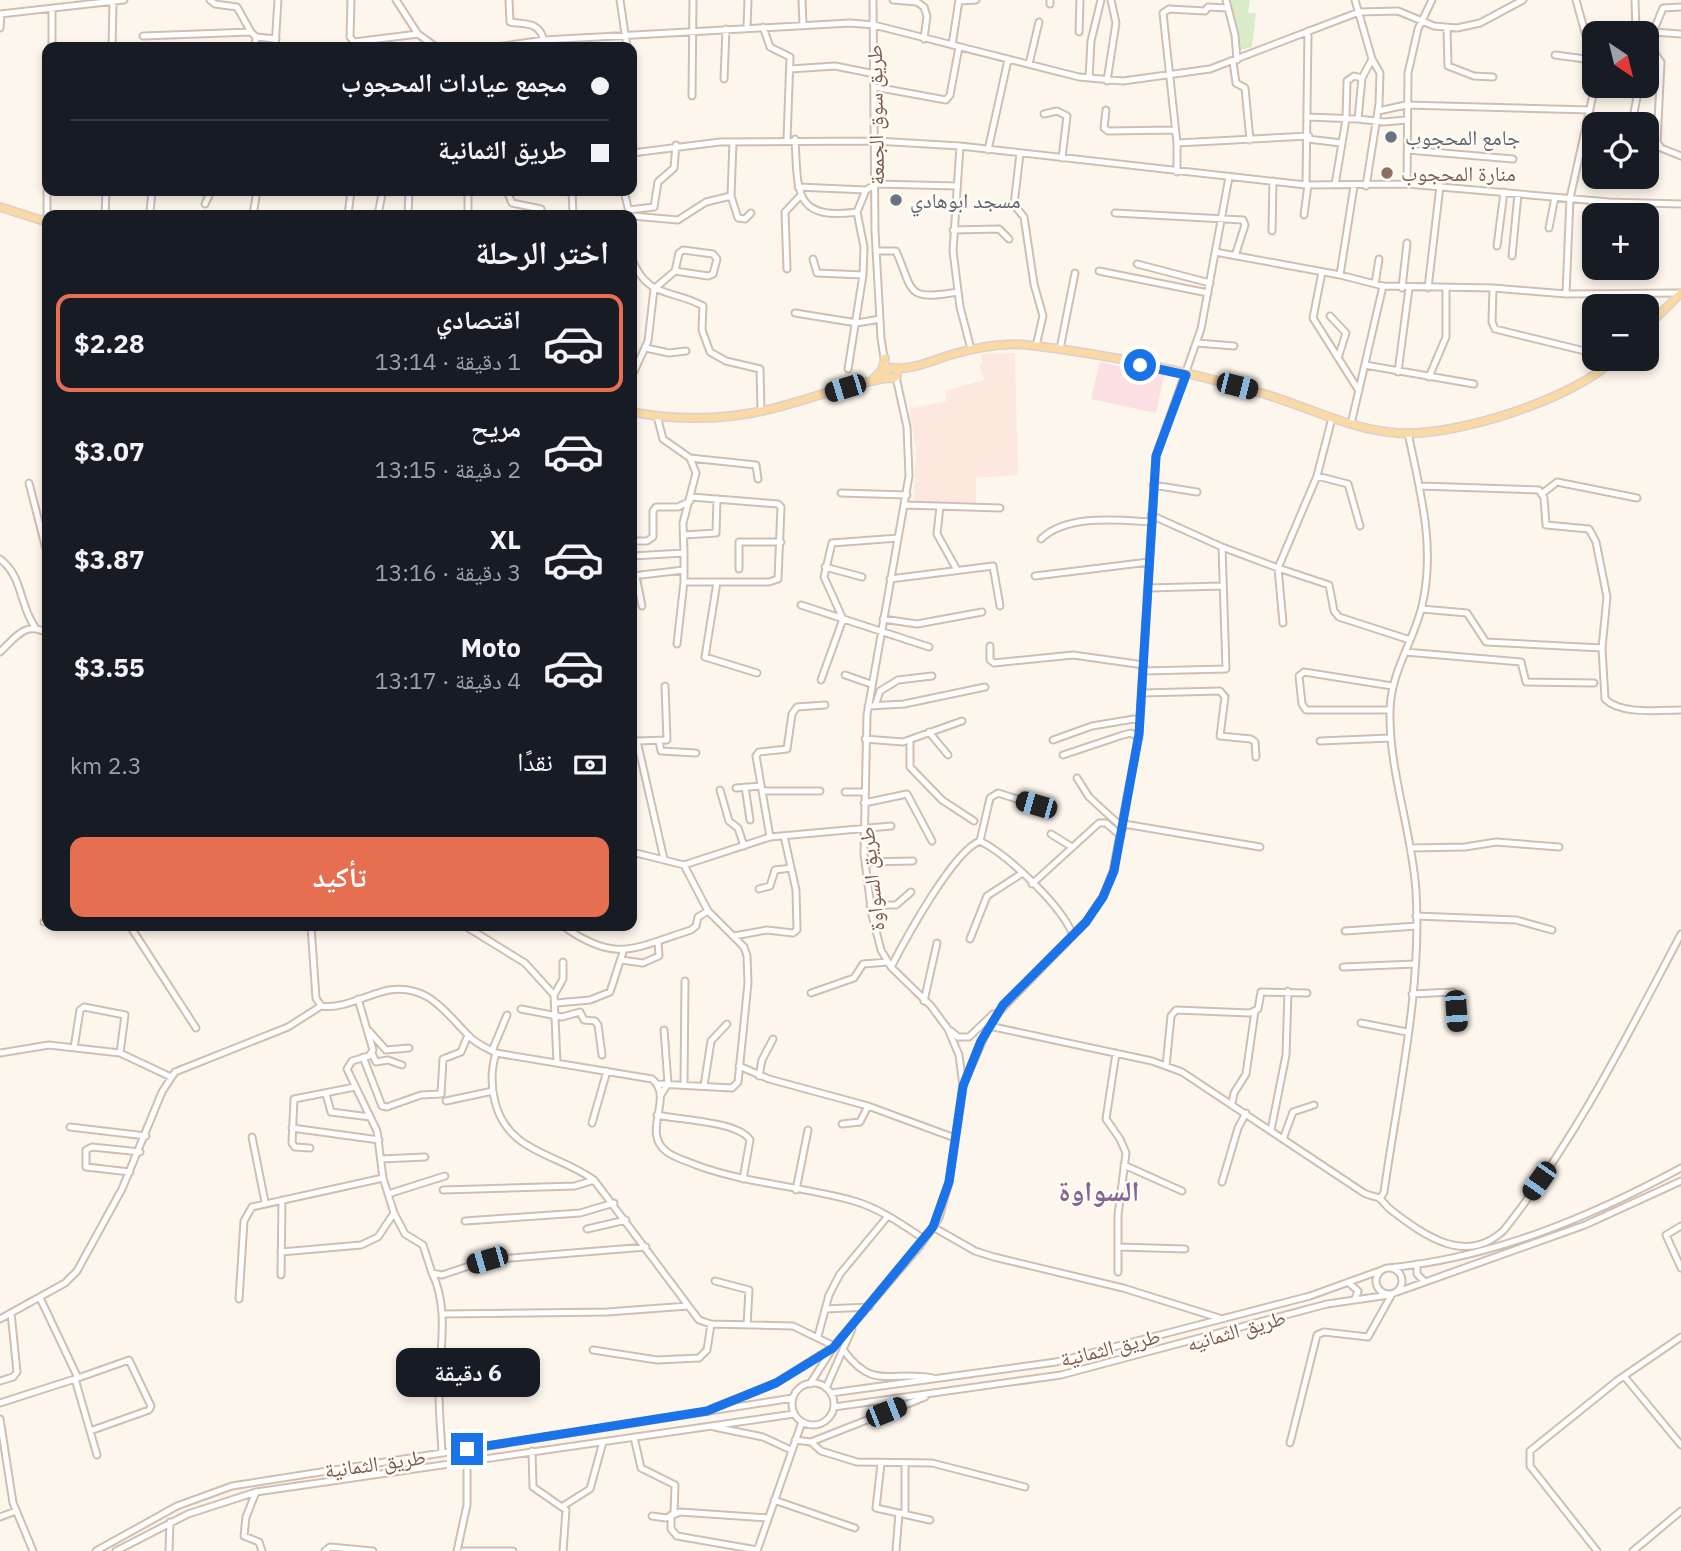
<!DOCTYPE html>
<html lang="ar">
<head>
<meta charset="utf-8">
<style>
	:root { --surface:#171b24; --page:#20242c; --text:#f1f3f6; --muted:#9ea1a6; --line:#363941; --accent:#e76f51 }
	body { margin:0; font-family:"IBM Plex Sans","Noto Naskh Arabic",sans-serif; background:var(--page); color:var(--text); direction:rtl; height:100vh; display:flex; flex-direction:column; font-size:26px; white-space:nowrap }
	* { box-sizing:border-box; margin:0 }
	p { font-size:23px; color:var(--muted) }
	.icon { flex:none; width:38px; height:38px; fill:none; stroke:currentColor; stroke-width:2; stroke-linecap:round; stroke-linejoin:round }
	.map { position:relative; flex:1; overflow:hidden; direction:ltr }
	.panel { position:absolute; left:42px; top:210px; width:595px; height:721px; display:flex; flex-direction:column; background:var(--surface); border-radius:14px; box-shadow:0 4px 10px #0003; direction:rtl }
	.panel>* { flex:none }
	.hud { position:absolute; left:42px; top:42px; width:595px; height:154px; border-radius:14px; box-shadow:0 4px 10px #0003; direction:rtl; display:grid; align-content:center; height:154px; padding:0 28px; background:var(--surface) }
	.needle { width:46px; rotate:145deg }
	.fabs { position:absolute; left:1582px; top:21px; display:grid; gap:14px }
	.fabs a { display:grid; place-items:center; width:77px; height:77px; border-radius:14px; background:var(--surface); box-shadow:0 4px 10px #0003; font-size:35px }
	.end { position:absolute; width:32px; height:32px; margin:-16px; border:9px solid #1a73e8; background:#fff; box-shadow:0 0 0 4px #fff }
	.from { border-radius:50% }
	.bubble { position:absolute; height:49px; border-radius:14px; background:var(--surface); box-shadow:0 4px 10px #0003; font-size:23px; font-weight:800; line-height:49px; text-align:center; direction:rtl }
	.car { position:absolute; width:21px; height:42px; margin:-21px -10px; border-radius:9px; box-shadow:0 0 5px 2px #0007; background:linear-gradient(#222 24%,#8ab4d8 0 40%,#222 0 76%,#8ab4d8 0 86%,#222 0) }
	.hud b { display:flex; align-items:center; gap:24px; height:66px; font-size:26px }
	.hud b+b { border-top:2px solid var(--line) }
	.hud i { width:18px; height:18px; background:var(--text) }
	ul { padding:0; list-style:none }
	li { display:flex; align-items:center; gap:21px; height:98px; margin:0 14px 10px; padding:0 14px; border:4px solid transparent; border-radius:14px }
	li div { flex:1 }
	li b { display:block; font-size:26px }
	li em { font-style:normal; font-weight:800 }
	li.current { border-color:var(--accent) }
	li>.icon { width:63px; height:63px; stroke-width:1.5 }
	h2 { padding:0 28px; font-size:32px; line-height:84px }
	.pay { display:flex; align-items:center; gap:18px; height:77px; padding:0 28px; font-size:26px }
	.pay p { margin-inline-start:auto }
	.button { display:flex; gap:14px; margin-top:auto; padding:14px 28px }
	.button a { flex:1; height:80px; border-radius:14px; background:var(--accent); color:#fff; font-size:28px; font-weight:800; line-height:80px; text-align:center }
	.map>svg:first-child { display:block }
	.commercial { fill:#fde8e0 }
	.medical { fill:#fbdfe3 }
	.green { fill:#d8ecc9 }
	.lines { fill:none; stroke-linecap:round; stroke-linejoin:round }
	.minor-casing { stroke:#d1beb0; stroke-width:9 }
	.major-casing { stroke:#dad1cd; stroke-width:10 }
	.minor { stroke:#fff; stroke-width:5 }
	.major { stroke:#fbd9a5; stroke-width:7 }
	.route { stroke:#1a73e8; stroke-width:9 }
	.worship-dot { fill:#6b7280; stroke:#fffaf3; stroke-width:2.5 }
	.education-dot { fill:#8d6e63; stroke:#fffaf3; stroke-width:2.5 }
	.labels { text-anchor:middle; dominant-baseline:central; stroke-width:5; stroke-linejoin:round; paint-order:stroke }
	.street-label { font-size:21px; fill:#7a5c4d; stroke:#fffaf3 }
	.worship-label { font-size:21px; fill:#5b616d; stroke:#fffaf3; text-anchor:start }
	.education-label { font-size:21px; fill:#785e54; stroke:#fffaf3; text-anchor:start }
	.district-label { font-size:28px; font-weight:bold; fill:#846695; stroke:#fffaf3 }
</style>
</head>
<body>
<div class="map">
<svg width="1681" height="1551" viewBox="0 0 1681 1551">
	<rect width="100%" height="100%" fill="#fdf6ec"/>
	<!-- commercial -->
	<path class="commercial" d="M1015,353L1018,475L976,478V504L914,501L916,449L909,409L947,401L945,391L984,380L979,365L983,363L981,354Z"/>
	<!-- medical -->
	<path class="medical" d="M1100,362L1164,375L1156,413L1091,399Z"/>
	<!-- green -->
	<path class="green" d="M1227,0H1250L1248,13H1256L1252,47L1240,50Z"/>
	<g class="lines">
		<defs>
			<path id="minor" d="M210,0L215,4L237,7L251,32
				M351,0L350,37L354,42L418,34
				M396,0L418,34L436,47
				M509,0L510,22C527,25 538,21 544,40
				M620,0L627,47
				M802,0L803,25
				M873,0L875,231L881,338L886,371
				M893,0L917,2L924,7L927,16L924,39
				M1226,0L1235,35L1237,60
				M1355,0L1372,59L1362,78L1358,119L1384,122L1406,120
				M1576,0L1594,65
				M1635,0L1636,33
				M959,1L976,0
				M1050,4V0
				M1227,8L1208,7L1205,11L1169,9L1163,13L1177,143L1309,136
				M0,14L124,0
				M747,27L748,0
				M763,27L770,47L790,57L787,140
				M0,28L1,14
				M1447,29L1448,66L1474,76L1493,77
				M1079,32L1080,0
				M143,36L251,32L256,37
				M1647,37L1653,32L1663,8L1681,7
				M952,45L959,0
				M52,47V9
				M112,47L113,2
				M255,47L256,37L276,39
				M275,47L278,0
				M496,47L544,40L850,23L874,25L1079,77L1123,81L1210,69L1359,12L1398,11L1434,26L1457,28L1480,23L1523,0
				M1647,53L1655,54L1661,62L1657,142L1661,148L1681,156
				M1655,54L1653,32L1681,34
				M1555,55L1593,60
				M1233,62L1236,83L1245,88L1250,140
				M1029,64L1039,22
				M790,69L835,66L875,74
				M1089,78L1091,41L1101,0
				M724,79L726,29
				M1107,81L1116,23L1111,0
				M875,87L946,100L950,95L959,47
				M692,96L693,0
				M1106,110L1104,128L1108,131L1175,130
				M1378,111L1406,105L1590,110
				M1634,113L1639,86
				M1044,114L1057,111L1067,116L1062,158
				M1308,117L1358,119
				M632,119L633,153
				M795,139C798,191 793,221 857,212L864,247L863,275L848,369
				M1308,139L1341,143
				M960,146L953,251L960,307L971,349
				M988,150L1008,60
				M1408,150L1513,159
				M632,153L720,142L876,141L960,146L1306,185L1407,184L1609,202L1681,204
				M1020,153L1014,205L1024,217L1034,284L1043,316L1036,346
				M1177,172V143
				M1407,184L1408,73L1418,29L1432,0
				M1306,185L1308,31
				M1335,185L1346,119L1347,81L1354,76L1362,78
				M1366,186L1379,104L1380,73L1372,59
				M798,187L866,190
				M507,191L512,203L541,209
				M572,191L573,215
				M624,191L629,212
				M731,196L738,218L745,219L751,213
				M205,204L211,191
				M629,210L654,207L658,182L674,168L676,145
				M150,212L152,191
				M857,212L866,190L876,184L957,186
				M1115,213L1243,220L1245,225L1235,256
				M105,215L106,191
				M253,215L257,191
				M348,215L351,191
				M378,215L382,194L386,191
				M408,215L409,191
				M468,215V191
				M1304,215L1308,185
				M1621,215V203
				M632,216L678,220L706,202L731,196L733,142
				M47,222V191
				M1549,228L1555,197
				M953,230L999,229L1009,239
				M1272,231L1273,181
				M1497,246L1504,192
				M683,250L713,254L717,259L713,274L708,276L675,271L679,253Z
				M876,251H896C914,292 905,301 958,292
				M1215,252L1340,275L1383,286L1493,288L1566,294L1680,293
				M1512,256L1518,194
				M632,259C647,299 673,289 703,306L702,330L710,352L726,361L760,369L761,411
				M813,259L817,273L863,275
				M1137,264L1210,283
				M787,269L785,212L801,195
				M1099,271L1208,293
				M1322,272L1313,318L1359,391
				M1340,275L1354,186
				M1375,284L1379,259
				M1402,288L1407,243
				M1428,288L1440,186
				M1493,288L1492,322L1495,329L1593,353
				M1566,294L1570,198L1595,86
				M795,313L857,323L880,319
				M1330,316L1346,333L1338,358
				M1197,343L1234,346
				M646,348L669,353L686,351
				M1060,349L1075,273
				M1365,365L1474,384
				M1398,372L1409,288
				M632,376L648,341L654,289L675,271
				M1429,377L1446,337V288
				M1351,424L1383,286
				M690,458L756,465L758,479
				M1317,476L1348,484L1360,526
				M29,483L47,553
				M1153,485L1197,492
				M1420,486L1539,490L1544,498L1546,525L1589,529L1596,542L1607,597L1602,648L1605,699C1621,715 1660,710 1681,710
				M841,493L907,495
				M1543,493L1557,482L1637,498
				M906,505L1000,508
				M940,506L937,534L957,570
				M1151,515L1222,547
				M684,535L716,533L717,499
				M1041,539C1067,514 1117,520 1151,522
				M632,541H647L653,537V511L656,507H678L690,501
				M632,556L684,553L683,523L696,473L690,458L663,439L657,416
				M0,559C23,576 19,605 35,627
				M825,567L862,577
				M739,569V542H781
				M632,576L684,570
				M636,576L642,606
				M1035,576L1149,562
				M890,579L993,566L1000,606
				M684,582H769L778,579L781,507L778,504L691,497
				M717,582L705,657L757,673
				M1148,588L1222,586
				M801,605L929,647
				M1422,609L1467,613L1486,642L1602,648
				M883,619L917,624L982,612
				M1283,623L1278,568L1329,585L1334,611L1339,617L1410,640
				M677,644L684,582V553
				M990,646V660L994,663L1073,655L1144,665
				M0,652C16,637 25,621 47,633
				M1405,652L1521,662L1526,682L1594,683
				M1143,671L1226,669L1222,547L1278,568L1317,476L1332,418
				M845,675L871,684
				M821,680L843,619L824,577L832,543L898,538
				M1142,693L1220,691L1225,697L1220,736L1251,739L1255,742L1256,757
				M868,706L904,704L985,687
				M875,706L880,691L898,680L932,676
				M1390,710H1306L1302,704L1299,676L1304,672L1392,686
				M929,732L948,755
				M632,739L637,741L664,859
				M865,739L903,742L962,721
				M910,740V767L942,800L974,821
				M1053,740L1092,726L1134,719L1140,722
				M637,741L667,740L665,686
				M659,741L661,751L696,753
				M1320,741L1390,738
				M1063,755L1123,735L1131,733L1139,738
				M1077,778L1089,797L1123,828
				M745,787L750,820
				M736,788L761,786
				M720,790L729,821L738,828L744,846
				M762,791H820
				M845,792H864
				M864,803L907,794L932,841
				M1124,824L1260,847
				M1051,834L1072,847
				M770,837L756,756L759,752L787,749L792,714L797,707L825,705
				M980,841C1008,855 1061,905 1073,935
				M1411,848L1465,847L1496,842L1559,847
				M632,852L684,865L770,837L891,826
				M865,862L913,861
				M1032,884L1099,823H1106L1121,836
				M759,889L770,886L775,870L791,868
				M870,905H896L911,892
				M1416,916L1516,920L1552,930
				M44,922L47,920
				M130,926L196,1028
				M311,926L316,998L321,1006C342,1010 368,994 389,990C428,984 445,1012 469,1036C476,1044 487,1048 496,1053L652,1079C675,1098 640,1132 667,1152C675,1158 687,1161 696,1165C747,1184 802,1186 854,1201C879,1208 903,1225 924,1239
				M465,926L525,963L554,995L557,1063
				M563,926C616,964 634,948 691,930L696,926L698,917L708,911
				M1345,931L1417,926
				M734,936L767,930L793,933L797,930L796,890L784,836
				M970,939L987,896L1021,874
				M621,960L643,963L659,956L658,941
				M891,967C905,940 953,851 980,841L990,798L998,793L1036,805
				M1343,967L1415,964
				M811,993L854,978L863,964L888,962
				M1412,994L1453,992L1457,1026
				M554,995L563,979V962
				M358,999L373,1050L369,1056L352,1061L347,1069L377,1131L383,1178L394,1213L405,1234L423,1245L432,1273L442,1275L487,1260L646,1247
				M924,1001L937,943
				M556,1003L590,1000L610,992L623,952
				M521,1009L562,1017L580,1012L584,1020L595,1021L598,1025L602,1055
				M1361,1023L1407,1032
				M989,1026L1152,1061L1182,1072L1364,1193C1369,1196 1375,1196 1379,1198C1383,1201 1387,1207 1391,1210C1425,1236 1466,1266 1504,1230C1576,1139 1627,1036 1681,934
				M369,1031L386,1050L409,1048
				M951,1031L958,1037H969L993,1014
				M74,1048L80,1010L84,1007L125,1015L120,1053
				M492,1051L507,1015
				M0,1053L49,1045L120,1053L171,1077
				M372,1053L376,1062L388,1060L402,1065
				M496,1053C491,1069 491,1086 495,1102C508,1153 557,1153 594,1180L699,1320L711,1324L793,1326L834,1346
				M1116,1053L1106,1119L1120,1139L1126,1153L1118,1215V1272
				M363,1057L382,1106L387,1107L421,1095L441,1094L443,1059L461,1052L468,1035
				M739,1066L769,1079L868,1106L955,1138
				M1166,1066L1171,1016L1176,1010L1250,1013L1258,1009L1261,992L1307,993
				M759,1076L762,1060L773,1039
				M965,1080L993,1018L1086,922L1103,897L1113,871L1139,734L1156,456L1201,329L1229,177
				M658,1084L732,1088L738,1082L748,983L747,956L744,947L708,911L684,865
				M684,1084L685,981
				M704,1086L711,1041L727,1024
				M326,1094L331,1112L370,1117
				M661,1095L668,1083L664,1030
				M446,1101L493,1091
				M1232,1103L1234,1093L1246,1074L1255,1011
				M657,1115C678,1120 739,1121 750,1140L743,1179
				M592,1123L607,1071
				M842,1124L860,1122L868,1106
				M70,1127L146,1136
				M292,1128L379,1140
				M1271,1130L1286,1055L1288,991
				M252,1137L265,1202
				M1283,1139L1293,1112L1314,1105
				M310,1148L295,1147L292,1143L294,1099L355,1087
				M381,1159L425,1157
				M1124,1165L1182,1191
				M130,1172L86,1167V1150L92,1147L140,1152
				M1222,1182L1238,1128L1246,1113
				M443,1190L575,1186L594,1180
				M796,1190L808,1130
				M388,1194L445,1176
				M1380,1199L1384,1192C1398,1093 1422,990 1416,891C1412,831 1389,772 1390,712C1390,673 1413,643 1422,606C1436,547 1420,491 1408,433
				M465,1221L580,1213L614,1203
				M1681,1226L1666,1235L1681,1268
				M933,1227L975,1251L994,1257L1123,1288L1219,1318
				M587,1229L626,1220
				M1119,1247L1185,1249
				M281,1252L361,1245L378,1237L394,1213
				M1417,1264V1274L1424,1281
				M1376 1281a13 13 0 1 1 26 0a13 13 0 1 1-26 0Z
				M1388,1268C1492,1258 1591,1217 1681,1168
				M432,1273C450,1309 439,1353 439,1392C439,1413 441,1433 442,1453
				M281,1275L282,1200
				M715,1281L749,1290L747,1325
				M1349,1283L1358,1291L1355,1299
				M1397,1292L1585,1225L1681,1181
				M239,1299L244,1221L252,1207L383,1178
				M825,1309L869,1307
				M442,1314L607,1312L688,1306
				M0,1319L65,1283L77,1271L122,1189L162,1092L175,1072L288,1027L321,1006
				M818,1336L829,1295L840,1274L888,1216
				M593,1350L657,1360L699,1358L707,1350L711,1324
				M844,1351C874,1391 889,1370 933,1378
				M1624,1376L1681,1445
				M78,1378L129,1360L151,1406L149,1410L90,1431
				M75,1379L97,1455
				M0,1381L13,1377L17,1372L11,1313
				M792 1404a21 21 0 1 1 42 0a21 21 0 1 1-42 0Z
				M810,1384L834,1346L920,1246L939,1218L949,1182L963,1086L959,1055L948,1029L931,1006L891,967L881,950L872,915L864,854L867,715L909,476L907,427L896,377
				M826,1388L852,1329
				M831,1393L1056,1362L1310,1296L1382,1270
				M0,1403L78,1378L40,1298
				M834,1407L1061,1375L1327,1304L1389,1295
				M711,1409L776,1383L830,1349
				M0,1419L13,1503L33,1551
				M714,1427L763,1437L791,1450
				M634,1437L641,1468L675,1485L674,1513
				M795,1440L811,1442L821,1451L857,1462L932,1463L1025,1487
				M811,1442L925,1397
				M1290,1443L1317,1335L1324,1332L1368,1337L1392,1294
				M532,1451L533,1487L566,1510L563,1551
				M905,1463V1514
				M881,1464L876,1508L930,1520
				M256,1492L246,1517L244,1536L259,1542L262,1551
				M774,1500L855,1528
				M563,1506L590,1489L603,1442
				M671,1515V1529L677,1536L757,1550
				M652,1516L666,1518L680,1512L768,1518
				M0,1517L16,1511
				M96,1551L177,1506L232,1486L793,1398
				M116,1551L188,1514L256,1492L794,1414
				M169,1551L170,1522
				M325,1551L330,1547L373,1551
				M457,1551L467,1505V1449
				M463,1551H513
				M757,1551L802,1422
				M896,1551L899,1513
				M1597,1551L1530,1466V1451L1618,1380L1681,1337
				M1633,1551L1681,1511"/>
			<path id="major" d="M0,207L47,222
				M1647,327L1681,293
				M886.5 373a5.5 5.5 0 1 1 11 0a5.5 5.5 0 1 1-11 0Z
				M893,368C913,370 931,361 950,355C974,348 1002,342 1028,345C1106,354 1186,371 1261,393C1307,406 1350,430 1398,433C1456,437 1573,399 1615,359
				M874,378L882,370L885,358
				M632,412C674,420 720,420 762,411C804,402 845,384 888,378"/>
		</defs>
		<!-- minor casing -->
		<use href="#minor" class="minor-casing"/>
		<!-- major casing -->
		<use href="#major" class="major-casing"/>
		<!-- minor -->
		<use href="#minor" class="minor"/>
		<!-- major -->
		<use href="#major" class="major"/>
	</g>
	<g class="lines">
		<!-- route -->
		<path class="route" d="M467,1449L707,1411L776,1383L833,1348L933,1227L949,1182L963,1086L981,1041L1003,1005L1086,922L1103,897L1114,871L1139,734L1156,456L1186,375L1140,365"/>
	</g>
	<!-- markers -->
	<g class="worship-dot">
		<circle cx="1391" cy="137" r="7"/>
		<circle cx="896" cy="200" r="7"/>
	</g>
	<circle class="education-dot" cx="1387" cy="173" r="7"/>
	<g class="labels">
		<!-- street labels -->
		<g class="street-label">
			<text transform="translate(875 115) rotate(-91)">طريق سوق الجمعة</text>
			<text transform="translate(871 879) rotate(-96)">طريق السواوة</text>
			<text transform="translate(1236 1330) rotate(-16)">طريق الثمانيه</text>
			<text transform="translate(1110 1347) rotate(-14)">طريق الثمانية</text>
			<text transform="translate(375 1463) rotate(-8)">طريق الثمانية</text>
		</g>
		<!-- worship labels -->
		<g class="worship-label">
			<text x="1405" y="137">جامع المحجوب</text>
			<text x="910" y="200">مسجد ابوهادي</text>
		</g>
		<!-- education labels -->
		<g class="education-label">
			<text x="1401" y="173">منارة المحجوب</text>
		</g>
		<!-- district labels -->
		<g class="district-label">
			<text x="1099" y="1190">السواوة</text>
		</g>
	</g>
</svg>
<div class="fabs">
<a><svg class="needle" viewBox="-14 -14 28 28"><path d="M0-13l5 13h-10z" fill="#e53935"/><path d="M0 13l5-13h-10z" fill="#9ea1a6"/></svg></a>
<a><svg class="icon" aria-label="locate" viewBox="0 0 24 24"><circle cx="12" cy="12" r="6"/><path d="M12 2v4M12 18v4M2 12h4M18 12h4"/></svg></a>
<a>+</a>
<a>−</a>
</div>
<i class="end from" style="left:1140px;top:365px"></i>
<i class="end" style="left:467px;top:1449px"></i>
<div class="bubble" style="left:396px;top:1348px;width:144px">6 دقيقة</div>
<i class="car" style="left:1237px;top:386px;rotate:104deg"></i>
<i class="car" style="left:845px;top:388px;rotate:253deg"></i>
<i class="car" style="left:1036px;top:805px;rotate:286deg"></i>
<i class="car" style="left:1456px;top:1011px;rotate:176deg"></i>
<i class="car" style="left:1539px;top:1181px;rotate:215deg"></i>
<i class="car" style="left:487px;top:1260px;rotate:254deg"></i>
<i class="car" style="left:886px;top:1412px;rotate:68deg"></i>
<div class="hud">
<b><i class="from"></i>مجمع عيادات المحجوب</b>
<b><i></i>طريق الثمانية</b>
</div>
<section class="panel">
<h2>اختر الرحلة</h2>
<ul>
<li class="current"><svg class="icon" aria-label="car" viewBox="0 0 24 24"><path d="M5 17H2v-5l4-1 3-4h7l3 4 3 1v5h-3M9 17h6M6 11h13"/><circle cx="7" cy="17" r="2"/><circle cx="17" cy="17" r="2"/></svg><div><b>اقتصادي</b><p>1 دقيقة · 13:14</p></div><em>$2.28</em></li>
<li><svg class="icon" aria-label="car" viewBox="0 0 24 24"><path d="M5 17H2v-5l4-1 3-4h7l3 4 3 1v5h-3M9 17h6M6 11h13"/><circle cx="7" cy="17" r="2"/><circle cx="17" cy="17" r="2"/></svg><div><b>مريح</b><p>2 دقيقة · 13:15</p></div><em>$3.07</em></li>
<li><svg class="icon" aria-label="car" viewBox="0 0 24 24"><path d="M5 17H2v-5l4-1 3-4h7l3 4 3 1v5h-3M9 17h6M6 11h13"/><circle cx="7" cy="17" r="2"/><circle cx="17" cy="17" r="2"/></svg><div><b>XL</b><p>3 دقيقة · 13:16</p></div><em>$3.87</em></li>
<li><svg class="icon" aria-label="car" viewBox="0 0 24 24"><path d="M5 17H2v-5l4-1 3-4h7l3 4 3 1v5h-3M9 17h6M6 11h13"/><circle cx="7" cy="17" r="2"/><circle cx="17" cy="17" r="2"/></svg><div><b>Moto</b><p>4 دقيقة · 13:17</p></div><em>$3.55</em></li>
</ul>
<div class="pay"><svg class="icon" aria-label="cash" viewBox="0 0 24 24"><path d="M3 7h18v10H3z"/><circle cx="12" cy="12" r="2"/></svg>نقدًا<p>2.3 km</p></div>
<div class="button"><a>تأكيد</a></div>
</section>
</div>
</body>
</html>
